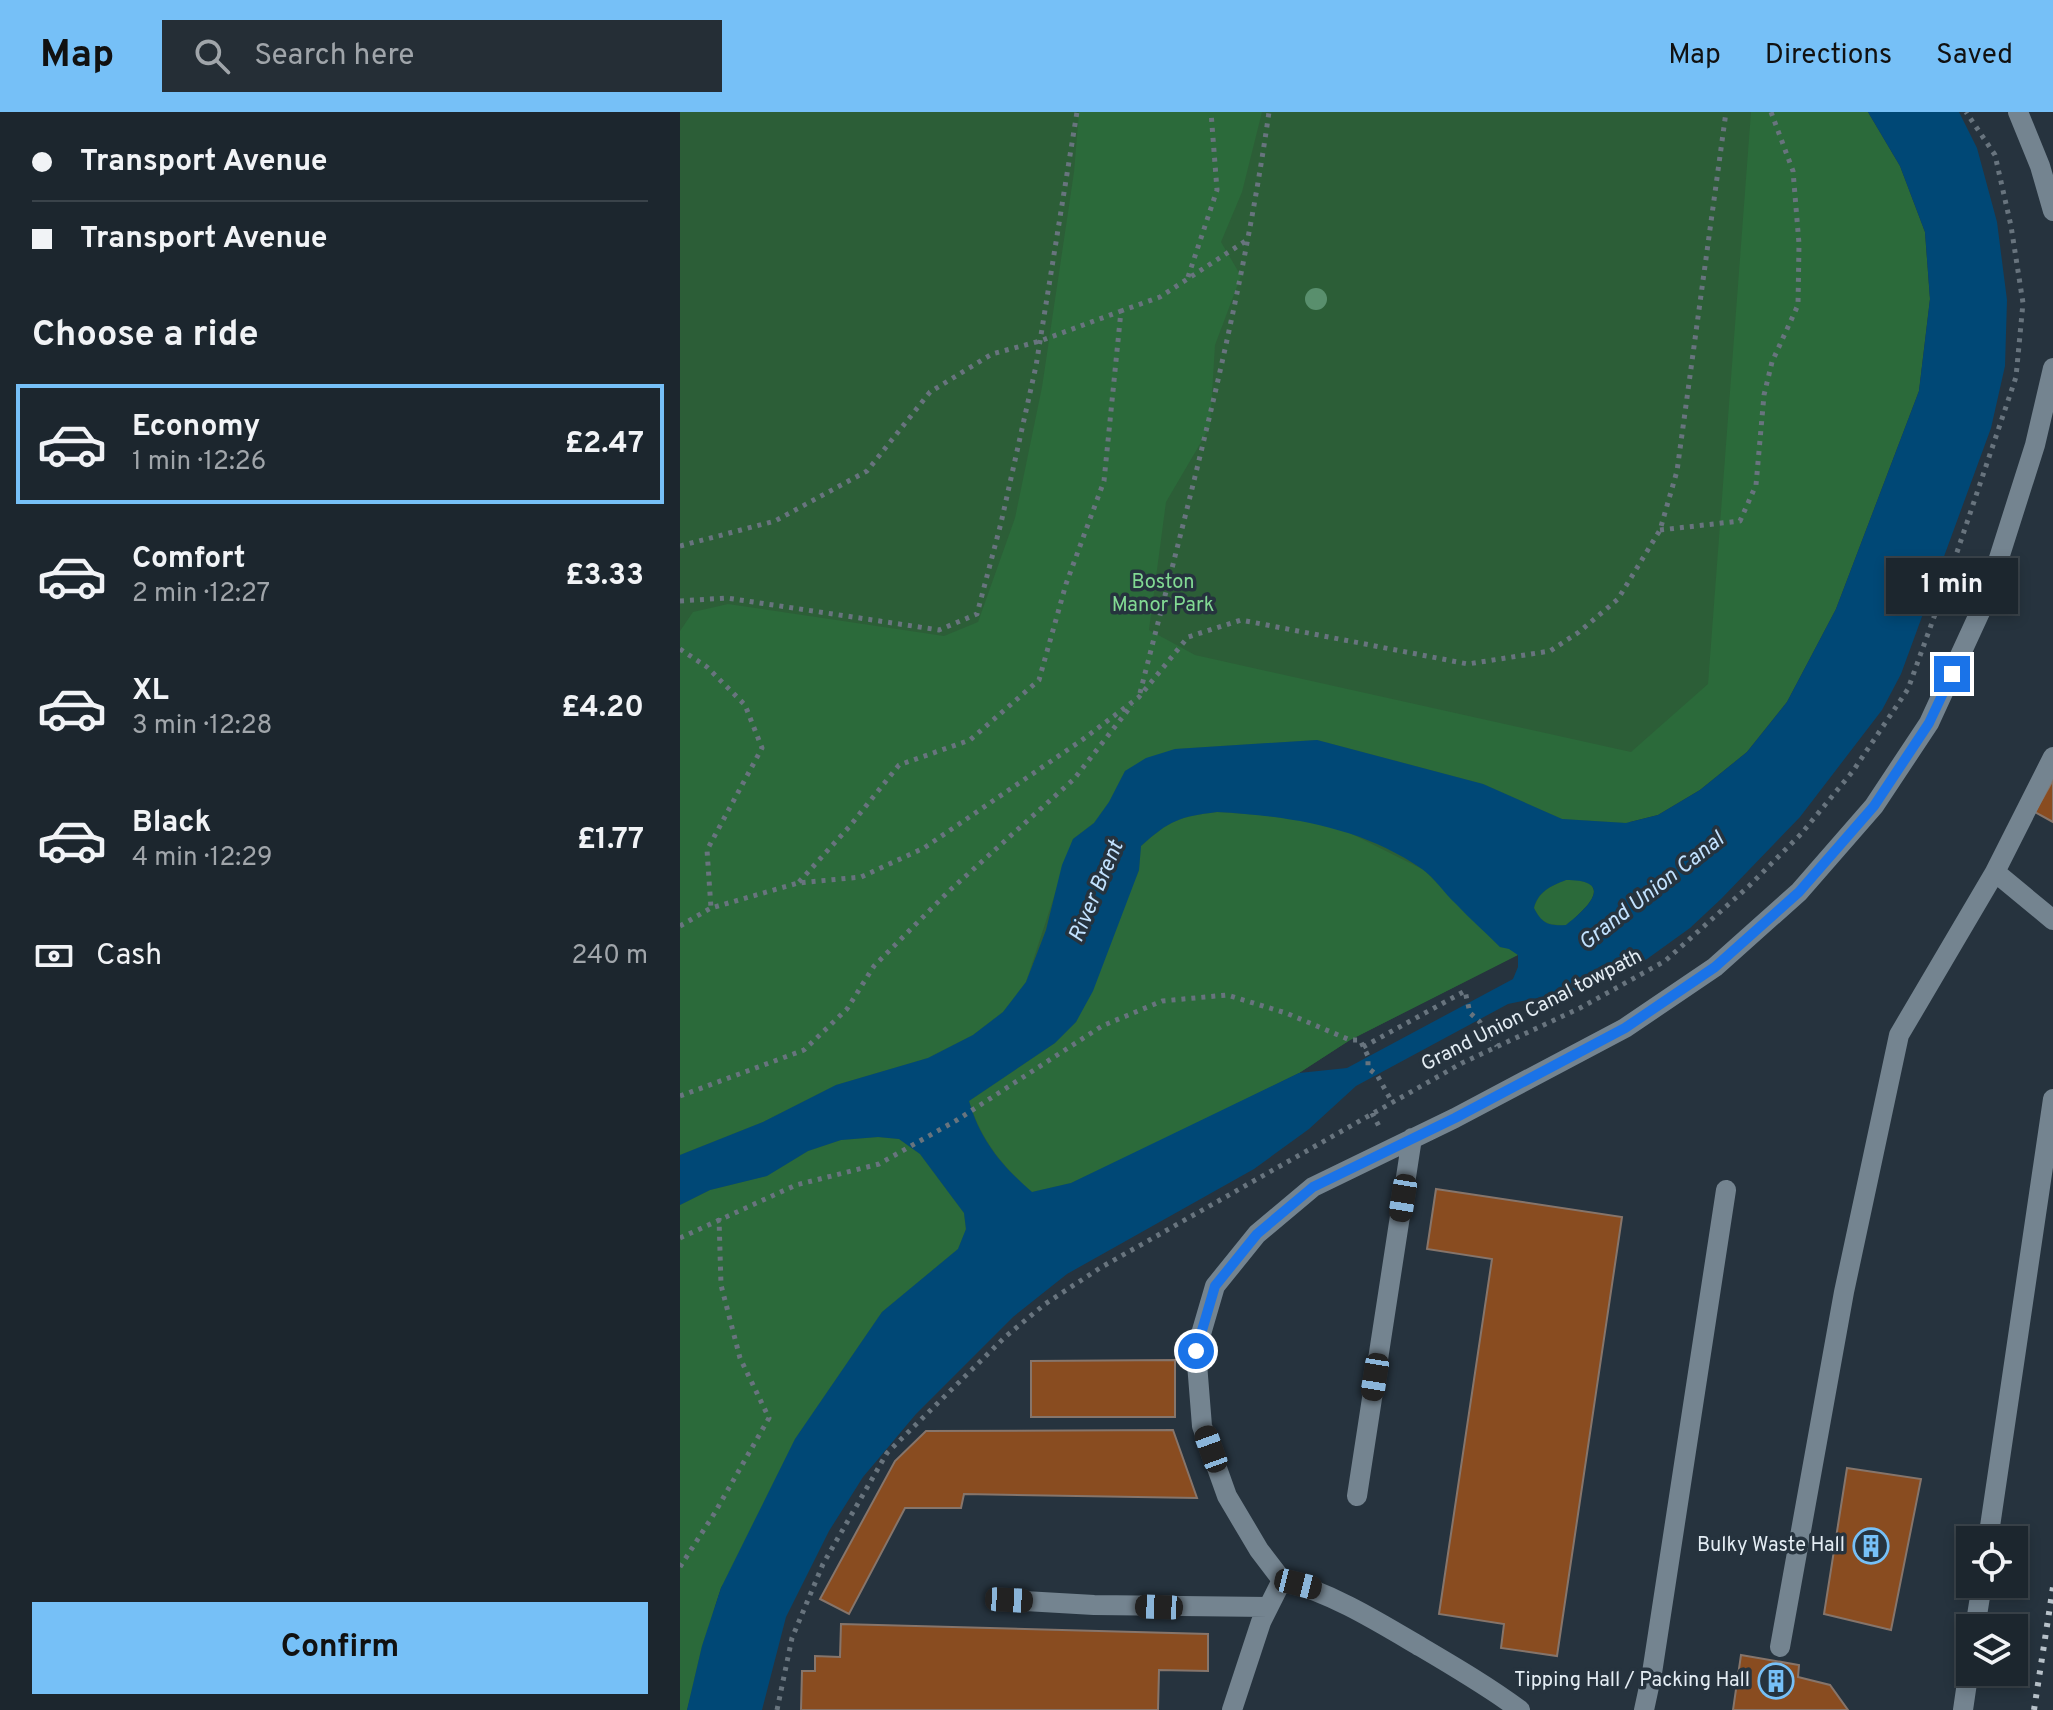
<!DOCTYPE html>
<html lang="en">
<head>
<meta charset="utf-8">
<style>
	:root { --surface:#1c262e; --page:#252e36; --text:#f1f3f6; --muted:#a0a5aa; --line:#3a434a; --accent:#76c0f7 }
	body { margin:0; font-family:Overpass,sans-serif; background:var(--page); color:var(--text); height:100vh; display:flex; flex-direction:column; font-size:30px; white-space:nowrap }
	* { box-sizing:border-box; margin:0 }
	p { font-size:26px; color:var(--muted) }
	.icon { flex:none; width:44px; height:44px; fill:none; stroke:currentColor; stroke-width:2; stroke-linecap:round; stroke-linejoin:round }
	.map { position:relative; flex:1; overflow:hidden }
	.panel { display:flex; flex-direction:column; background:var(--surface); width:680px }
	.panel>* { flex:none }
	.top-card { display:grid; align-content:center; height:176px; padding:0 32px; background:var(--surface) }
	.buttons { position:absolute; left:1276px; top:1414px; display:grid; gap:16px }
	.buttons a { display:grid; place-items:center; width:72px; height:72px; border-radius:0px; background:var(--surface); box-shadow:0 4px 12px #0003,0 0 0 2px var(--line); font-size:40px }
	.end { position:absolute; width:36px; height:36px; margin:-18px; border:10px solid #1a73e8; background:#fff; box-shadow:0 0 0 4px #fff }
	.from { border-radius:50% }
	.bubble { position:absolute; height:56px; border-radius:0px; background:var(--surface); box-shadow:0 4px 12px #0003,0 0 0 2px var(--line); font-size:26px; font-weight:700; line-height:56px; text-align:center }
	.car { position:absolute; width:24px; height:48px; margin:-24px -12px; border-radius:10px; box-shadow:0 0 6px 2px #0007; background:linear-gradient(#222 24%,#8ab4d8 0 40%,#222 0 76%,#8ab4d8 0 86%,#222 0) }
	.top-card b { display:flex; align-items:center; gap:28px; height:76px; font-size:30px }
	.top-card b+b { border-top:2px solid var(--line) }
	.top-card i { width:20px; height:20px; background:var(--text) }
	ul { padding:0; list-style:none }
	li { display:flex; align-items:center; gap:24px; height:120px; margin:0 16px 12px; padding:0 16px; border:4px solid transparent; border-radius:0px }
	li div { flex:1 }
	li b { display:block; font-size:30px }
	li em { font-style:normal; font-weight:700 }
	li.current { border-color:var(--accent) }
	li>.icon { width:72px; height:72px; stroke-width:1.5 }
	h2 { padding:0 32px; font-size:36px; line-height:96px }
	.pay { display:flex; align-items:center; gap:20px; height:88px; padding:0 32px; font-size:30px }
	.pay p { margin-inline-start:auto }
	.button { display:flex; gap:16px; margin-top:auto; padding:16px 32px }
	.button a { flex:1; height:92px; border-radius:0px; background:var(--accent); color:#111; font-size:32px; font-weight:700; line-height:92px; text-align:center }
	header { display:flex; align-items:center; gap:48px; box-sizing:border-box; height:112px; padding:0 40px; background:var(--accent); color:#111 }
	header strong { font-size:38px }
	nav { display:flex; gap:44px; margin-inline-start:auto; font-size:28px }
	.search { width:560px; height:72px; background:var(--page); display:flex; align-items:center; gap:20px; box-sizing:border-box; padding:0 28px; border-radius:0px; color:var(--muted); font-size:30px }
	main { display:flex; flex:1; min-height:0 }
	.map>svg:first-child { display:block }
	.green { fill:#2c5e37 }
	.forest { fill:#2b6a3a }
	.water { fill:#004876; fill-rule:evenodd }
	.building { fill:#894c20; stroke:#86756b; stroke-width:2 }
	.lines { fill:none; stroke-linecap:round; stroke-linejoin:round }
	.path { stroke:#68747e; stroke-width:5; stroke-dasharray:4 6; stroke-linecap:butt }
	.minor { stroke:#748490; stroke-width:20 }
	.rail { stroke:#b7c1c9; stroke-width:6; stroke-dasharray:4 8; stroke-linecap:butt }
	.tree { fill:#598f6d }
	.route { stroke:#1a73e8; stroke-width:10 }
	.labels { text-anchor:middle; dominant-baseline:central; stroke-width:7; stroke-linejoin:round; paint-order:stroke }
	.park-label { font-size:20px; fill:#82da93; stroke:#26333e }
	.street-label { font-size:20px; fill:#e4edf4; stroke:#26333e }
	.poi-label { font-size:20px; fill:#e4edf4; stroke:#26333e; text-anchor:end }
	.water-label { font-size:22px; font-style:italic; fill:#c2e2ff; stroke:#26333e }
</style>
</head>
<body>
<header>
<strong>Map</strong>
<div class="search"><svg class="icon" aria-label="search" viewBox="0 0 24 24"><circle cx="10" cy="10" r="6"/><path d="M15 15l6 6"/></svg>Search here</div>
<nav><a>Map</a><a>Directions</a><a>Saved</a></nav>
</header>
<main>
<section class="panel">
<div class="top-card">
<b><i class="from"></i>Transport Avenue</b>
<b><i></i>Transport Avenue</b>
</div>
<h2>Choose a ride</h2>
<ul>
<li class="current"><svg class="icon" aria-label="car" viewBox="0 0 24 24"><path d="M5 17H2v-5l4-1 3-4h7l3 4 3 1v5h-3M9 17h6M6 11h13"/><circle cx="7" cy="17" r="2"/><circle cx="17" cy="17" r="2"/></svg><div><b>Economy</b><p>1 min · 12:26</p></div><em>£2.47</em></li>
<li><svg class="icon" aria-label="car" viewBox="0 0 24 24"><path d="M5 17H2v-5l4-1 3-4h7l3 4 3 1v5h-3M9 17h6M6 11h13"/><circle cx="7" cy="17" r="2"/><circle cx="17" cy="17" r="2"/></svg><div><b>Comfort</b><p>2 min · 12:27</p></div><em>£3.33</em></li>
<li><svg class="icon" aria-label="car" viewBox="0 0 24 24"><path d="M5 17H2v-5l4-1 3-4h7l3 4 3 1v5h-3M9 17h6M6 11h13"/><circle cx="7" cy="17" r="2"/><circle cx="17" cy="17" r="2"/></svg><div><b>XL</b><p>3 min · 12:28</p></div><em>£4.20</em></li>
<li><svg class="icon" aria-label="car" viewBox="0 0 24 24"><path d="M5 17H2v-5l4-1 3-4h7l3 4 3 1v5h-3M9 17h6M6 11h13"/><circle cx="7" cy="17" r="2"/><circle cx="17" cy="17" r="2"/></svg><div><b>Black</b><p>4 min · 12:29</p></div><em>£1.77</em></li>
</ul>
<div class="pay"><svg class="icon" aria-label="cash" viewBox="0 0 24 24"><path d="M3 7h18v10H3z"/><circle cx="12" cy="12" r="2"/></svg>Cash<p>240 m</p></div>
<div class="button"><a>Confirm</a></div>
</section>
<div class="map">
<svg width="1373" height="1598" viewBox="0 0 1373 1598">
	<rect width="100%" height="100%" fill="#26333e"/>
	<!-- green -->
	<path class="green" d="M0,0H1188L1250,187L888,817L670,928L619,961L466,1036L40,1476L7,1598H0Z"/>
	<!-- forest -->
	<path class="forest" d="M399,0H582L562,80L541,130L561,164L535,233L530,315L486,390L469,518L515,543L951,640L1028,572L1071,0H1188L1220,54L1245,120L1250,187L1239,279L1156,497L1107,590L1067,640L1020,678L978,703L946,711L882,707L803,672L637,628L495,637L445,659L429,690L414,711L393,727L346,870L323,900L293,923L248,946L156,973L83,1010L0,1043V519L13,500L48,492L264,524L298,510L335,406L362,275L394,60Z
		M537,700L581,703L628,709L666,719L744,758L820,835L829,836L838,843L670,928L619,961L466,1036L391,1071L352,1080C322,1054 301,1028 289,989L375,931L396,910L459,758L461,734C490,708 499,705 537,700Z
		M886,768C936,768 908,796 886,813C869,813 862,812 854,796C859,780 870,774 886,768Z
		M198,1025L219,1027L240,1042L284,1101L286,1118L278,1137L202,1200L115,1327L41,1476L22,1534L7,1598H0V1093L30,1078L86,1064L128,1039L161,1028Z"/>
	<!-- water -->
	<path class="water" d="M1188,0H1279L1297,36L1317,110L1327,188L1325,254L1311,316L1221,562L1202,598L1120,705L1041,787L1010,816L967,847L915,874L828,892L676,974L629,1017L574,1057L387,1162L333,1205L236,1302L183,1365L149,1419L106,1505L82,1598H7L22,1534L41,1476L115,1327L202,1200L278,1137L286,1117L284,1101L269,1081L240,1042L219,1027L198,1025L161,1028L128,1039L87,1064L30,1078L0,1093V1043L83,1010L156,973L248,946L293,923L323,900L346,870L366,818L382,753L393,727L414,711L429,690L445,659L466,646L495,637L637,628L803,672L882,707L946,711L978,703L1020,678L1067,640L1107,590L1156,497L1239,279L1250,187L1245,120L1220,54ZM537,700C609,704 681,715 742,757C755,766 764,781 776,792C790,807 805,820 820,835L829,837L838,843V855L833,867L667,956L619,961L391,1071L352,1080C322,1054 300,1028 289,989L375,931L396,910L413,879L459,758L461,734C490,708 499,705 537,700ZM886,768C936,768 908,796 886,813C869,814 862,812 854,796C858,780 870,774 886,768Z"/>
	<!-- building -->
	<path class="building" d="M1373,668V710L1355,700Z
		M756,1077L942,1105L877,1544L821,1536L824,1512L759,1502L812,1147L747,1137Z
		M495,1248V1305H351V1249Z
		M493,1318L517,1386L284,1382L281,1396H225L169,1502L140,1487L215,1349L246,1319Z
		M1167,1356L1241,1367L1211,1518L1144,1502Z
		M161,1512L528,1522V1559L479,1558L478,1598H121L122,1559H135V1544L160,1545Z
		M1061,1543L1119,1553L1118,1565L1150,1573L1168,1598H1053Z"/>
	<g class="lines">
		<!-- path -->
		<path class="path" d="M508,165L537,78L531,0
			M980,418L1060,409L1076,373L1084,283L1092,250L1118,193L1119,132L1113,59L1091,0
			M0,434L95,409L187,359L250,280L312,242L360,229L441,199
			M0,489L47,486L259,518L297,502L321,411L356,254L397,0
			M0,537L27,555L65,593L82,636L27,738L31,796
			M460,581C509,389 561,197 589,0
			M119,770L169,715L219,653L290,628L359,568L386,472L424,369L441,199L480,185L567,128
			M0,814L31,796L118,771L181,765L244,736L402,628L459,585L508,525L561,508L788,552L870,539L899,520L938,487L980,418L997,359L1046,0
			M683,935L785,879L790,901L799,909L817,934
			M0,984L124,938L167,897L194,854L269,779L394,667L452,593
			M692,1001L701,1018
			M0,1126L116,1073L199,1052L277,1008L422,914L482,889L547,883L606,901L670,928H680L688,944V956L697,963L712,990
			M0,1455L34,1402L89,1306L60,1246L41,1173L39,1106
			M97,1598L112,1526L143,1452L207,1341L325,1225L365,1192L420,1156L782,951L900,896L985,849L1069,774L1121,722L1173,659L1228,577L1271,458L1336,265L1343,191L1331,114L1315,43L1286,0"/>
		<!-- minor -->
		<path class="minor" d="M1338,0L1360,54L1373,99
			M1373,645L1315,760L1373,808
			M677,1384L732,1026
			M1308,1428L1373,987
			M602,1468C652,1481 697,1509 741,1535C775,1555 809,1575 840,1598
			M329,1488L414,1493L588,1495
			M1295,1516L1302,1472
			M1100,1535L1164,1180L1219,923L1315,760
			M552,1598L581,1510L602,1468L579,1438L547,1384L522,1314L516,1239L535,1174L577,1122L633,1075L775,1006L945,916L1035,855L1119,780L1194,694L1249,611L1306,487L1355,333L1373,256
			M964,1598L972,1561L1046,1078
			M1283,1598L1290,1550"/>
		<!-- rail -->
		<path class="rail" d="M1354,1598L1373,1475"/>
	</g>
	<!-- trees -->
	<circle class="tree" cx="636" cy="187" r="11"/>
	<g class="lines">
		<!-- route -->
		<path class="route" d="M516,1239L535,1174L577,1122L633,1075L775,1006L945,916L1035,855L1119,780L1194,694L1249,611L1272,562"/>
	</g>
	<!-- icons -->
	<defs>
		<symbol id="building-ring" viewBox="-11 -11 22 22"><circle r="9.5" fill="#26333e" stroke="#76c0f7" stroke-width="1.5"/><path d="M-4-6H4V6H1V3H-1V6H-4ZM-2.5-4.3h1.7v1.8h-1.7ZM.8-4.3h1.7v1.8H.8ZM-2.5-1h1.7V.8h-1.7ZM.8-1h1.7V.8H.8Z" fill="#76c0f7"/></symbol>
	</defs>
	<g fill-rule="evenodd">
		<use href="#building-ring" x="1171" y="1414" width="40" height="40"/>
		<use href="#building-ring" x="1076" y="1549" width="40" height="40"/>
	</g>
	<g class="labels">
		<!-- park labels -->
		<g class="park-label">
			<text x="483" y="471">Boston<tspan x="483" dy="23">Manor Park</tspan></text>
		</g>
		<!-- street labels -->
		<g class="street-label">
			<text transform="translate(852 899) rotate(-27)">Grand Union Canal towpath</text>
		</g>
		<!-- poi labels -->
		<g class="poi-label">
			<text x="1165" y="1434">Bulky Waste Hall</text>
			<text x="1070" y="1569">Tipping Hall / Packing Hall</text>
		</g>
		<!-- water labels -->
		<g class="water-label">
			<text transform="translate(417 780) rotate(-67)">River Brent</text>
			<text transform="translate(972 780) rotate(-38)">Grand Union Canal</text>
		</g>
	</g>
</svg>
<div class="buttons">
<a><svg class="icon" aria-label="locate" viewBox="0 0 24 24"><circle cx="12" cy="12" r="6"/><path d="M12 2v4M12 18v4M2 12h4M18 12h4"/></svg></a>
<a><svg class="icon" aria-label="layers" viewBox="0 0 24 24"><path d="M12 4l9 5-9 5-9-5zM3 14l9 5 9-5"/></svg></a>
</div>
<i class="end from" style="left:516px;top:1239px"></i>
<i class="end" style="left:1272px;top:562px"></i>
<div class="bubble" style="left:1206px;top:446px;width:132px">1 min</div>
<i class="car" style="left:723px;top:1086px;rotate:189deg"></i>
<i class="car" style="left:695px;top:1265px;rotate:189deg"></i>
<i class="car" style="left:531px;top:1337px;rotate:340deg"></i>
<i class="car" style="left:618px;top:1472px;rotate:104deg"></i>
<i class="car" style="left:329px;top:1488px;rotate:93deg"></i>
<i class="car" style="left:479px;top:1495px;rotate:272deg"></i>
</div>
</main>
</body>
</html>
